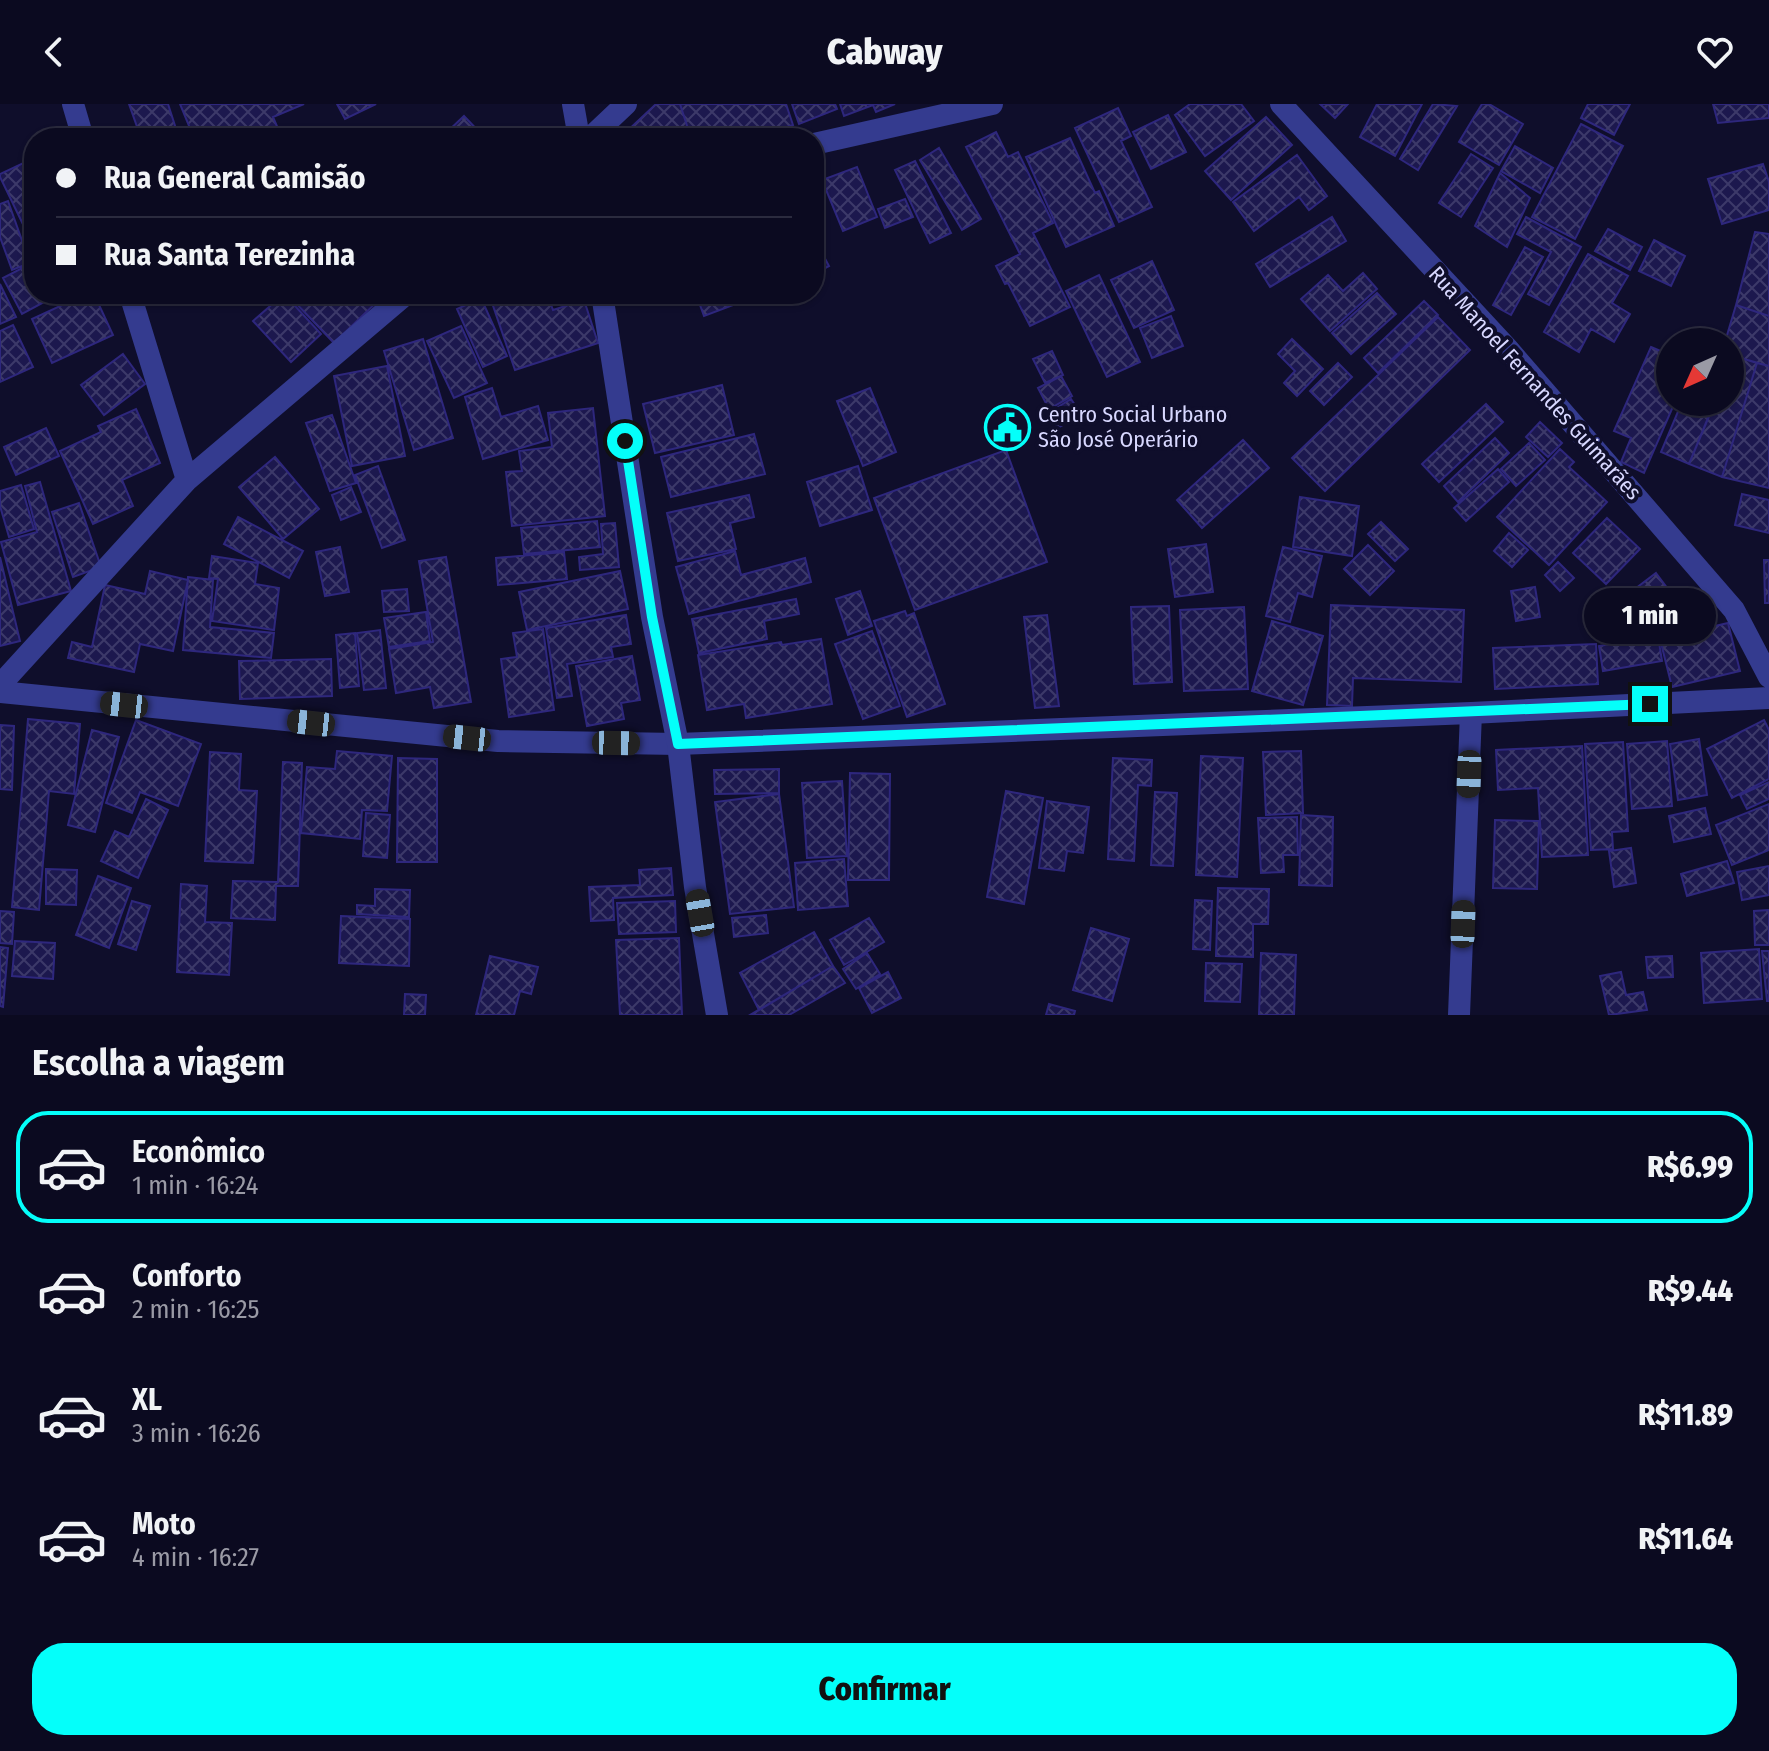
<!DOCTYPE html>
<html lang="pt">
<head>
<meta charset="utf-8">
<style>
	:root { --surface:#0b0a20; --page:#141329; --text:#f1f3f6; --muted:#9a9aa5; --line:#2b2b3e; --accent:#04fffa }
	body { margin:0; font-family:"Fira Sans Condensed",sans-serif; background:var(--page); color:var(--text); height:100vh; display:flex; flex-direction:column; font-size:30px; white-space:nowrap }
	* { box-sizing:border-box; margin:0 }
	p { font-size:26px; color:var(--muted) }
	.icon { flex:none; width:44px; height:44px; fill:none; stroke:currentColor; stroke-width:2; stroke-linecap:round; stroke-linejoin:round }
	.map { position:relative; height:911px; overflow:hidden }
	.side { display:flex; flex-direction:column; background:var(--surface); flex:1 }
	.side>* { flex:none }
	.banner { position:absolute; left:24px; top:24px; width:800px; height:176px; border-radius:32px; box-shadow:0 2px 6px #0004,0 0 0 2px var(--line); display:grid; align-content:center; height:176px; padding:0 32px; background:var(--surface) }
	.needle { width:52px; rotate:225deg }
	.fabs { position:absolute; left:1656px; top:224px; display:grid; gap:16px }
	.fabs a { display:grid; place-items:center; width:88px; height:88px; border-radius:50%; background:var(--surface); box-shadow:0 2px 6px #0004,0 0 0 2px var(--line); font-size:40px }
	.end { position:absolute; width:36px; height:36px; margin:-18px; border:10px solid #04fffa; background:#111; box-shadow:0 0 0 4px #111 }
	.from { border-radius:50% }
	.bubble { position:absolute; height:56px; border-radius:28px; background:var(--surface); box-shadow:0 2px 6px #0004,0 0 0 2px var(--line); font-size:26px; font-weight:800; line-height:56px; text-align:center }
	.car { position:absolute; width:24px; height:48px; margin:-24px -12px; border-radius:10px; box-shadow:0 0 6px 2px #0007; background:linear-gradient(#222 24%,#8ab4d8 0 40%,#222 0 76%,#8ab4d8 0 86%,#222 0) }
	.banner b { display:flex; align-items:center; gap:28px; height:76px; font-size:30px }
	.banner b+b { border-top:2px solid var(--line) }
	.banner i { width:20px; height:20px; background:var(--text) }
	ul { padding:0; list-style:none }
	li { display:flex; align-items:center; gap:24px; height:112px; margin:0 16px 12px; padding:0 16px; border:4px solid transparent; border-radius:32px }
	li div { flex:1 }
	li b { display:block; font-size:30px }
	li em { font-style:normal; font-weight:800 }
	li.on { border-color:var(--accent) }
	li>.icon { width:72px; height:72px; stroke-width:1.5 }
	h2 { padding:0 32px; font-size:36px; line-height:96px }
	.button { display:flex; gap:16px; margin-top:auto; padding:16px 32px }
	.button a { flex:1; height:92px; border-radius:32px; background:var(--accent); color:#111; font-size:32px; font-weight:800; line-height:92px; text-align:center }
	header { display:flex; justify-content:space-between; align-items:center; height:104px; padding:0 32px; background:var(--surface); font-size:36px; font-weight:800 }
	.map>svg:first-child { display:block }
	.building { fill:url(#building-cross-hatch); stroke:#2e277d; stroke-width:2 }
	.lines { fill:none; stroke-linecap:round; stroke-linejoin:round }
	.minor { stroke:#343b8f; stroke-width:22 }
	.tertiary { stroke:#343b8f; stroke-width:22 }
	.route { stroke:#04fffa; stroke-width:10 }
	.labels { text-anchor:middle; dominant-baseline:central; stroke-width:8; stroke-linejoin:round; paint-order:stroke }
	.street-label { font-size:22px; fill:#d8d8ff; stroke:#0f0e2b }
	.poi-label { font-size:22px; fill:#d8d8ff; stroke:#0f0e2b; text-anchor:start }
</style>
</head>
<body>
<header><svg class="icon" aria-label="back" viewBox="0 0 24 24"><path d="M15 5l-7 7 7 7"/></svg>Cabway<svg class="icon" aria-label="heart" viewBox="0 0 24 24"><path d="M12 20l-8-8c-3-5 5-10 8-4 3-6 11-1 8 4z"/></svg></header>
<div class="map">
<svg width="1769" height="911" viewBox="0 0 1769 911">
	<defs>
		<pattern id="building-cross-hatch" width="8" height="8" patternUnits="userSpaceOnUse" patternTransform="scale(2)"><rect width="8" height="8" fill="#1c184e"/><path d="M0 0l8 8M0 8l8-8" fill="none" stroke="#3c3969"/></pattern>
	</defs>
	<rect width="100%" height="100%" fill="#0f0e2b"/>
	<!-- building -->
	<path class="building" d="M129,0H168L179,34H141Z
		M180,0H304L273,13L282,34H194Z
		M337,0H376L345,15Z
		M656,0H680L691,34H631L626,28Z
		M680,0H786L793,21L753,34H691Z
		M792,0H835L837,5L799,20Z
		M840,0H895L876,8L873,1L844,12Z
		M1190,0H1241L1254,17L1205,52L1175,11Z
		M1320,0H1348L1335,14Z
		M1377,0H1422L1395,52L1360,33Z
		M1433,0L1457,2L1418,66L1400,55Z
		M1482,0H1489L1523,20L1499,61L1459,38Z
		M1588,0H1630L1614,31L1581,14Z
		M1713,0H1769V14L1718,19Z
		M1118,4L1131,32L1121,37L1152,103L1119,118L1075,24Z
		M1168,11L1186,48L1151,65L1133,28Z
		M464,12L485,34H452L447,28Z
		M1266,13L1292,41L1231,96L1205,67Z
		M1581,20L1623,42L1575,135L1532,113Z
		M996,28L1008,53L1018,48L1053,119L1033,129L1070,203L1030,222L1008,179L1005,180L996,162L1020,150L966,43Z
		M1070,34L1095,89L1099,87L1114,122L1066,143L1026,53Z
		M1515,42L1553,64L1540,89L1501,67Z
		M939,44L981,115L962,126L920,56Z
		M1471,50L1493,64L1461,113L1439,99Z
		M1297,51L1327,92L1309,106L1299,93L1254,127L1233,98Z
		M34,54V143L0,73V70Z
		M915,57L951,129L930,139L895,66Z
		M1763,60L1769,78V106L1722,120L1708,75Z
		M857,63L877,113L843,127L822,76Z
		M1500,69L1530,94L1507,143L1475,122Z
		M905,95L913,113L885,124L878,105Z
		M8,97L30,159L12,166L0,133V100Z
		M1332,113L1346,137L1270,183L1256,160Z
		M1526,113L1581,143L1549,201L1528,190L1551,148L1517,130Z
		M1608,125L1642,143L1630,166L1595,147Z
		M1755,128L1769,130V212L1736,201Z
		M814,134L829,162L814,170Z
		M1654,136L1685,152L1671,182L1639,167Z
		M1525,143L1543,153L1511,211L1493,201Z
		M1588,150L1628,172L1612,199L1630,210L1614,238L1591,225L1579,248L1544,228Z
		M1152,157L1174,206L1134,224L1111,176Z
		M28,161L34,173V190H43L46,197L22,210L3,174Z
		M1363,169L1377,185L1330,227L1301,195L1328,171L1343,187Z
		M1099,171L1140,258L1107,273L1066,187Z
		M0,180L16,213L0,220Z
		M1377,189L1396,210L1351,250L1332,229Z
		M86,190H94L113,231L52,259L32,215Z
		M284,190L321,230L291,258L253,217Z
		M287,190H379L382,193L334,239Z
		M489,190H547L553,206L584,196L598,239L515,266Z
		M635,190H671V192L638,200Z
		M696,190H732L736,200L704,212Z
		M481,194L507,252L483,263L457,205Z
		M1424,197L1438,211L1378,269L1364,254Z
		M1736,201L1769,212V262L1730,251V238H1725Z
		M1171,212L1183,242L1152,254L1140,224Z
		M1438,213L1470,246L1325,387L1292,354Z
		M13,221L33,263L0,278V227Z
		M461,222L487,279L454,294L427,237Z
		M423,235L453,334L414,346L384,247Z
		M1292,235L1323,265L1297,292L1284,279L1295,267L1278,250Z
		M1651,243L1670,251V298H1675L1644,369L1621,358L1631,334L1614,327Z
		M1052,247L1063,271L1045,279L1033,255Z
		M123,250L145,280L104,311L81,281Z
		M1731,251L1757,259L1722,373L1689,360L1715,298H1730Z
		M1338,259L1352,273L1324,301L1310,287Z
		M1757,259L1769,262V384L1722,373Z
		M387,262L405,352L352,362L334,272Z
		M1061,272L1072,292L1049,305L1038,284Z
		M722,281L734,331L655,349L643,300Z
		M492,284L501,313L538,302L548,336L483,355L465,293Z
		M870,284L896,348L863,362L837,297Z
		M1071,295L1081,310L1058,324L1048,309Z
		M1682,298L1710,309L1689,360L1661,348Z
		M1486,300L1503,318L1439,378L1422,360Z
		M593,304L605,412L512,422L506,368L522,367L519,347L552,343L548,309Z
		M136,305L160,359L122,376L133,402L93,420L60,347L101,328L98,322Z
		M332,311L356,379L330,387L306,319Z
		M1540,318L1562,339L1548,353L1526,333Z
		M46,324L59,352L16,371L4,343Z
		M754,330L765,370L671,393L661,353Z
		M1495,334L1509,349L1458,398L1444,382Z
		M1243,336L1269,364L1202,424L1177,396Z
		M1529,339L1545,356L1516,382L1501,365Z
		M1560,345L1574,358L1569,363L1607,398L1549,461L1497,413Z
		M1006,346L1047,458L915,506L874,394Z
		M275,353L319,405L283,435L239,383Z
		M378,362L405,436L382,444L355,371Z
		M858,362L872,406L820,422L807,378Z
		M1498,365L1509,378L1466,417L1454,404Z
		M40,378L71,487L18,501L1,438L37,428L25,382Z
		M21,381L34,425L9,433L0,402V387Z
		M351,383L361,408L341,416L332,391Z
		M1742,390L1769,396V429L1735,421Z
		M749,391L754,413L730,419L736,445L678,457L667,409Z
		M1300,393L1359,402L1352,452L1293,443Z
		M79,399L101,463L73,473L52,408Z
		M238,413L303,447L289,474L224,440Z
		M1607,414L1640,445L1606,480L1573,449Z
		M597,417L600,443L524,450L521,424Z
		M1381,418L1408,445L1395,457L1368,430Z
		M615,419L619,463L580,466L579,453L603,450L601,420Z
		M1509,429L1528,446L1512,463L1494,447Z
		M1206,440L1213,488L1175,493L1168,445Z
		M1368,441L1394,467L1370,491L1344,465Z
		M340,443L349,488L325,492L316,448Z
		M1283,443L1322,452L1312,493L1298,489L1290,518L1266,512Z
		M735,447L741,471L805,454L811,478L689,510L676,463Z
		M564,448L567,475L498,481L496,454Z
		M212,452L258,459L255,480L279,484L274,526L212,517L218,475L209,474Z
		M0,453L20,537L0,542Z
		M446,453L471,598L434,604L430,583L396,589L389,545L433,538L419,457Z
		M1764,456H1769V499H1765Z
		M1558,458L1574,474L1560,487L1545,471Z
		M150,467L188,476L173,547L140,540L134,568L68,554L72,538L92,543L105,481L145,490Z
		M620,467L628,505L527,526L519,488Z
		M1656,469L1674,493L1649,511L1631,488Z
		M188,473L213,476L210,523L274,529L271,554L183,546Z
		M1535,483L1540,513L1516,517L1511,487Z
		M407,485L409,507L384,508L382,487Z
		M860,487L872,522L848,531L836,495Z
		M796,495L799,510L764,517L767,535L699,549L692,515Z
		M1331,501L1464,506L1461,578L1353,574L1352,602L1327,601Z
		M1696,501L1702,525L1728,519L1740,567L1672,583L1654,511Z
		M1169,502L1172,578L1134,580L1131,503Z
		M1244,503L1248,585L1184,587L1180,506Z
		M905,507L907,512L914,509L945,600L907,613L874,517Z
		M426,508L430,537L389,543L384,514Z
		M626,511L631,540L611,543L613,553L567,560L572,592L557,594L546,524Z
		M1047,511L1059,602L1035,604L1024,513Z
		M1272,517L1323,532L1303,601L1252,587Z
		M543,525L554,606L509,613L501,555L517,553L513,529Z
		M380,526L386,584L364,586L357,529Z
		M872,527L900,602L863,615L835,540Z
		M355,529L359,582L340,584L336,531Z
		M1658,532L1662,557L1603,567L1599,542Z
		M821,535L832,600L746,614L744,600L707,606L698,551L781,538L782,541Z
		M1596,540L1598,580L1495,585L1493,544Z
		M632,552L640,596L621,599L624,615L587,622L576,562Z
		M331,555L332,592L240,595L239,557Z
		M28,615L80,620L74,690L49,687L39,806L12,803Z
		M136,616L201,640L178,702L140,688L132,709L106,699Z
		M1764,616L1769,626V675L1732,694L1707,645Z
		M0,621L14,622L12,686L0,685Z
		M92,626L119,633L95,728L68,721Z
		M1699,635L1707,691L1678,696L1670,640Z
		M1667,637L1672,702L1632,705L1627,640Z
		M1623,638L1628,727L1612,728L1613,745L1591,746L1585,640Z
		M1582,642L1588,751L1542,753L1538,684L1498,686L1496,646Z
		M337,647L392,652L387,707L362,706L360,735L301,729L307,663L335,665Z
		M1301,647L1303,709L1266,711L1263,648Z
		M210,648L241,650L239,686L257,687L253,759L205,757Z
		M1201,652L1243,654L1237,773L1196,771Z
		M398,654L437,655V758H397Z
		M1113,654L1152,656L1151,682L1138,681L1134,757L1108,755Z
		M283,658L302,659L298,782H276L275,816L231,814L233,777L278,778Z
		M779,665V689L715,690L714,666Z
		M850,669L890,670L889,776H848Z
		M842,677L847,752L807,754L802,679Z
		M1769,678V695L1747,705L1740,691Z
		M1006,687L1043,694L1024,800L987,793Z
		M1155,688L1177,689L1173,762L1151,761Z
		M779,690L794,803L730,810L715,698Z
		M146,695L168,706L138,774L101,757L115,727L129,733Z
		M1047,697L1089,703L1083,749L1067,747L1064,767L1039,764Z
		M1769,700V746L1732,761L1716,721Z
		M1705,704L1711,730L1674,738L1669,712Z
		M366,709L390,711L387,754L363,752Z
		M1301,711L1333,713L1332,782L1299,781Z
		M1297,713L1298,751H1283L1284,768L1261,769L1258,714Z
		M1495,716L1539,717L1537,785L1493,784Z
		M1631,744L1636,779L1614,783L1609,747Z
		M844,755L848,802L798,806L795,759Z
		M1727,757L1734,779L1687,792L1681,770Z
		M1769,762V791L1742,796L1737,768Z
		M671,764L673,791L613,794L614,816L591,817L589,783L640,781L639,766Z
		M46,765L77,766L76,801L46,800Z
		M98,772L131,784L109,844L76,831Z
		M181,780L207,782L205,818L232,819L229,871L177,868Z
		M1218,784L1269,785L1268,820H1253V853L1216,852Z
		M375,785L410,786L409,813L357,810V801L375,802Z
		M1195,796L1212,797L1210,846L1193,845Z
		M132,797L150,802L136,846L118,840Z
		M675,797L676,828L619,830L617,799Z
		M1769,806V841H1755L1754,807Z
		M0,807L14,808L12,840L0,839Z
		M766,811L768,829L734,833L732,814Z
		M341,812L410,815L409,862L339,859Z
		M869,814L884,838L844,861L830,836Z
		M1091,824L1129,835L1112,897L1073,886Z
		M814,828L833,862L759,906L740,869Z
		M679,834L682,911H620L616,836Z
		M15,837L55,839L53,875L12,872Z
		M0,843L8,844L3,903L0,902Z
		M1759,845L1762,895L1704,899L1701,849Z
		M1762,847H1769V897H1767Z
		M867,849L880,870L856,885L843,865Z
		M1261,849L1296,851L1294,911H1259Z
		M490,852L538,863L531,890L520,887L514,911H476Z
		M1672,852L1673,873L1648,874L1646,853Z
		M1206,859L1242,860L1240,898L1205,897Z
		M833,862L845,879L789,911H750Z
		M888,868L901,894L872,909L859,884Z
		M1621,868L1626,891L1643,888L1647,906L1609,911L1600,872Z
		M405,890L426,891L425,911H404Z
		M1049,900L1075,907L1074,911H1046Z"/>
	<g class="lines">
		<!-- minor -->
		<path class="minor" d="M73,0L83,34
			M1281,0L1508,245L1734,506L1769,573
			M590,34L626,0
			M814,40L992,0
			M130,190L187,376
			M0,581L187,376L406,190
			M0,588L498,637L678,640L1471,609L1769,594
			M1459,911L1471,609"/>
		<!-- tertiary -->
		<path class="tertiary" d="M573,0L579,34
			M602,190L652,513L678,640L695,783L717,911"/>
	</g>
	<g class="lines">
		<!-- route -->
		<path class="route" d="M625,337L652,513L678,640L1650,600"/>
	</g>
	<!-- icons -->
	<defs>
		<symbol id="civic-ring" viewBox="-11 -11 22 22"><circle r="9.5" fill="#0f0e2b" stroke="#04fffa" stroke-width="1.5"/><path d="M-.6-6.5H3V-4.5H.6V-3L4-1V1h2V6H-6V1h2V-1L-.6-3ZM-1.2 2.5V6h2.4V2.5Z" fill="#04fffa"/></symbol>
	</defs>
	<g fill-rule="evenodd">
		<use href="#civic-ring" x="982" y="298" width="51" height="51"/>
	</g>
	<g class="labels">
		<!-- street labels -->
		<g class="street-label">
			<text transform="translate(1535 279) rotate(48)">Rua Manoel Fernandes Guimarães</text>
		</g>
		<!-- poi labels -->
		<g class="poi-label">
			<text x="1038" y="310">Centro Social Urbano<tspan x="1038" dy="25">São José Operário</tspan></text>
		</g>
	</g>
</svg>
<div class="fabs">
<a><svg class="needle" viewBox="-14 -14 28 28"><path d="M0-13l5 13h-10z" fill="#e53935"/><path d="M0 13l5-13h-10z" fill="#9a9aa5"/></svg></a>
</div>
<i class="end from" style="left:625px;top:337px"></i>
<i class="end" style="left:1650px;top:600px"></i>
<div class="bubble" style="left:1584px;top:484px;width:132px">1 min</div>
<i class="car" style="left:124px;top:601px;rotate:276deg"></i>
<i class="car" style="left:311px;top:619px;rotate:276deg"></i>
<i class="car" style="left:467px;top:634px;rotate:276deg"></i>
<i class="car" style="left:616px;top:639px;rotate:91deg"></i>
<i class="car" style="left:1469px;top:670px;rotate:182deg"></i>
<i class="car" style="left:700px;top:809px;rotate:350deg"></i>
<i class="car" style="left:1463px;top:820px;rotate:2deg"></i>
<div class="banner">
<b><i class="from"></i>Rua General Camisão</b>
<b><i></i>Rua Santa Terezinha</b>
</div>
</div>
<section class="side">
<h2>Escolha a viagem</h2>
<ul>
<li class="on"><svg class="icon" aria-label="car" viewBox="0 0 24 24"><path d="M5 17H2v-5l4-1 3-4h7l3 4 3 1v5h-3M9 17h6M6 11h13"/><circle cx="7" cy="17" r="2"/><circle cx="17" cy="17" r="2"/></svg><div><b>Econômico</b><p>1 min · 16:24</p></div><em>R$6.99</em></li>
<li><svg class="icon" aria-label="car" viewBox="0 0 24 24"><path d="M5 17H2v-5l4-1 3-4h7l3 4 3 1v5h-3M9 17h6M6 11h13"/><circle cx="7" cy="17" r="2"/><circle cx="17" cy="17" r="2"/></svg><div><b>Conforto</b><p>2 min · 16:25</p></div><em>R$9.44</em></li>
<li><svg class="icon" aria-label="car" viewBox="0 0 24 24"><path d="M5 17H2v-5l4-1 3-4h7l3 4 3 1v5h-3M9 17h6M6 11h13"/><circle cx="7" cy="17" r="2"/><circle cx="17" cy="17" r="2"/></svg><div><b>XL</b><p>3 min · 16:26</p></div><em>R$11.89</em></li>
<li><svg class="icon" aria-label="car" viewBox="0 0 24 24"><path d="M5 17H2v-5l4-1 3-4h7l3 4 3 1v5h-3M9 17h6M6 11h13"/><circle cx="7" cy="17" r="2"/><circle cx="17" cy="17" r="2"/></svg><div><b>Moto</b><p>4 min · 16:27</p></div><em>R$11.64</em></li>
</ul>
<div class="button"><a>Confirmar</a></div>
</section>
</body>
</html>
